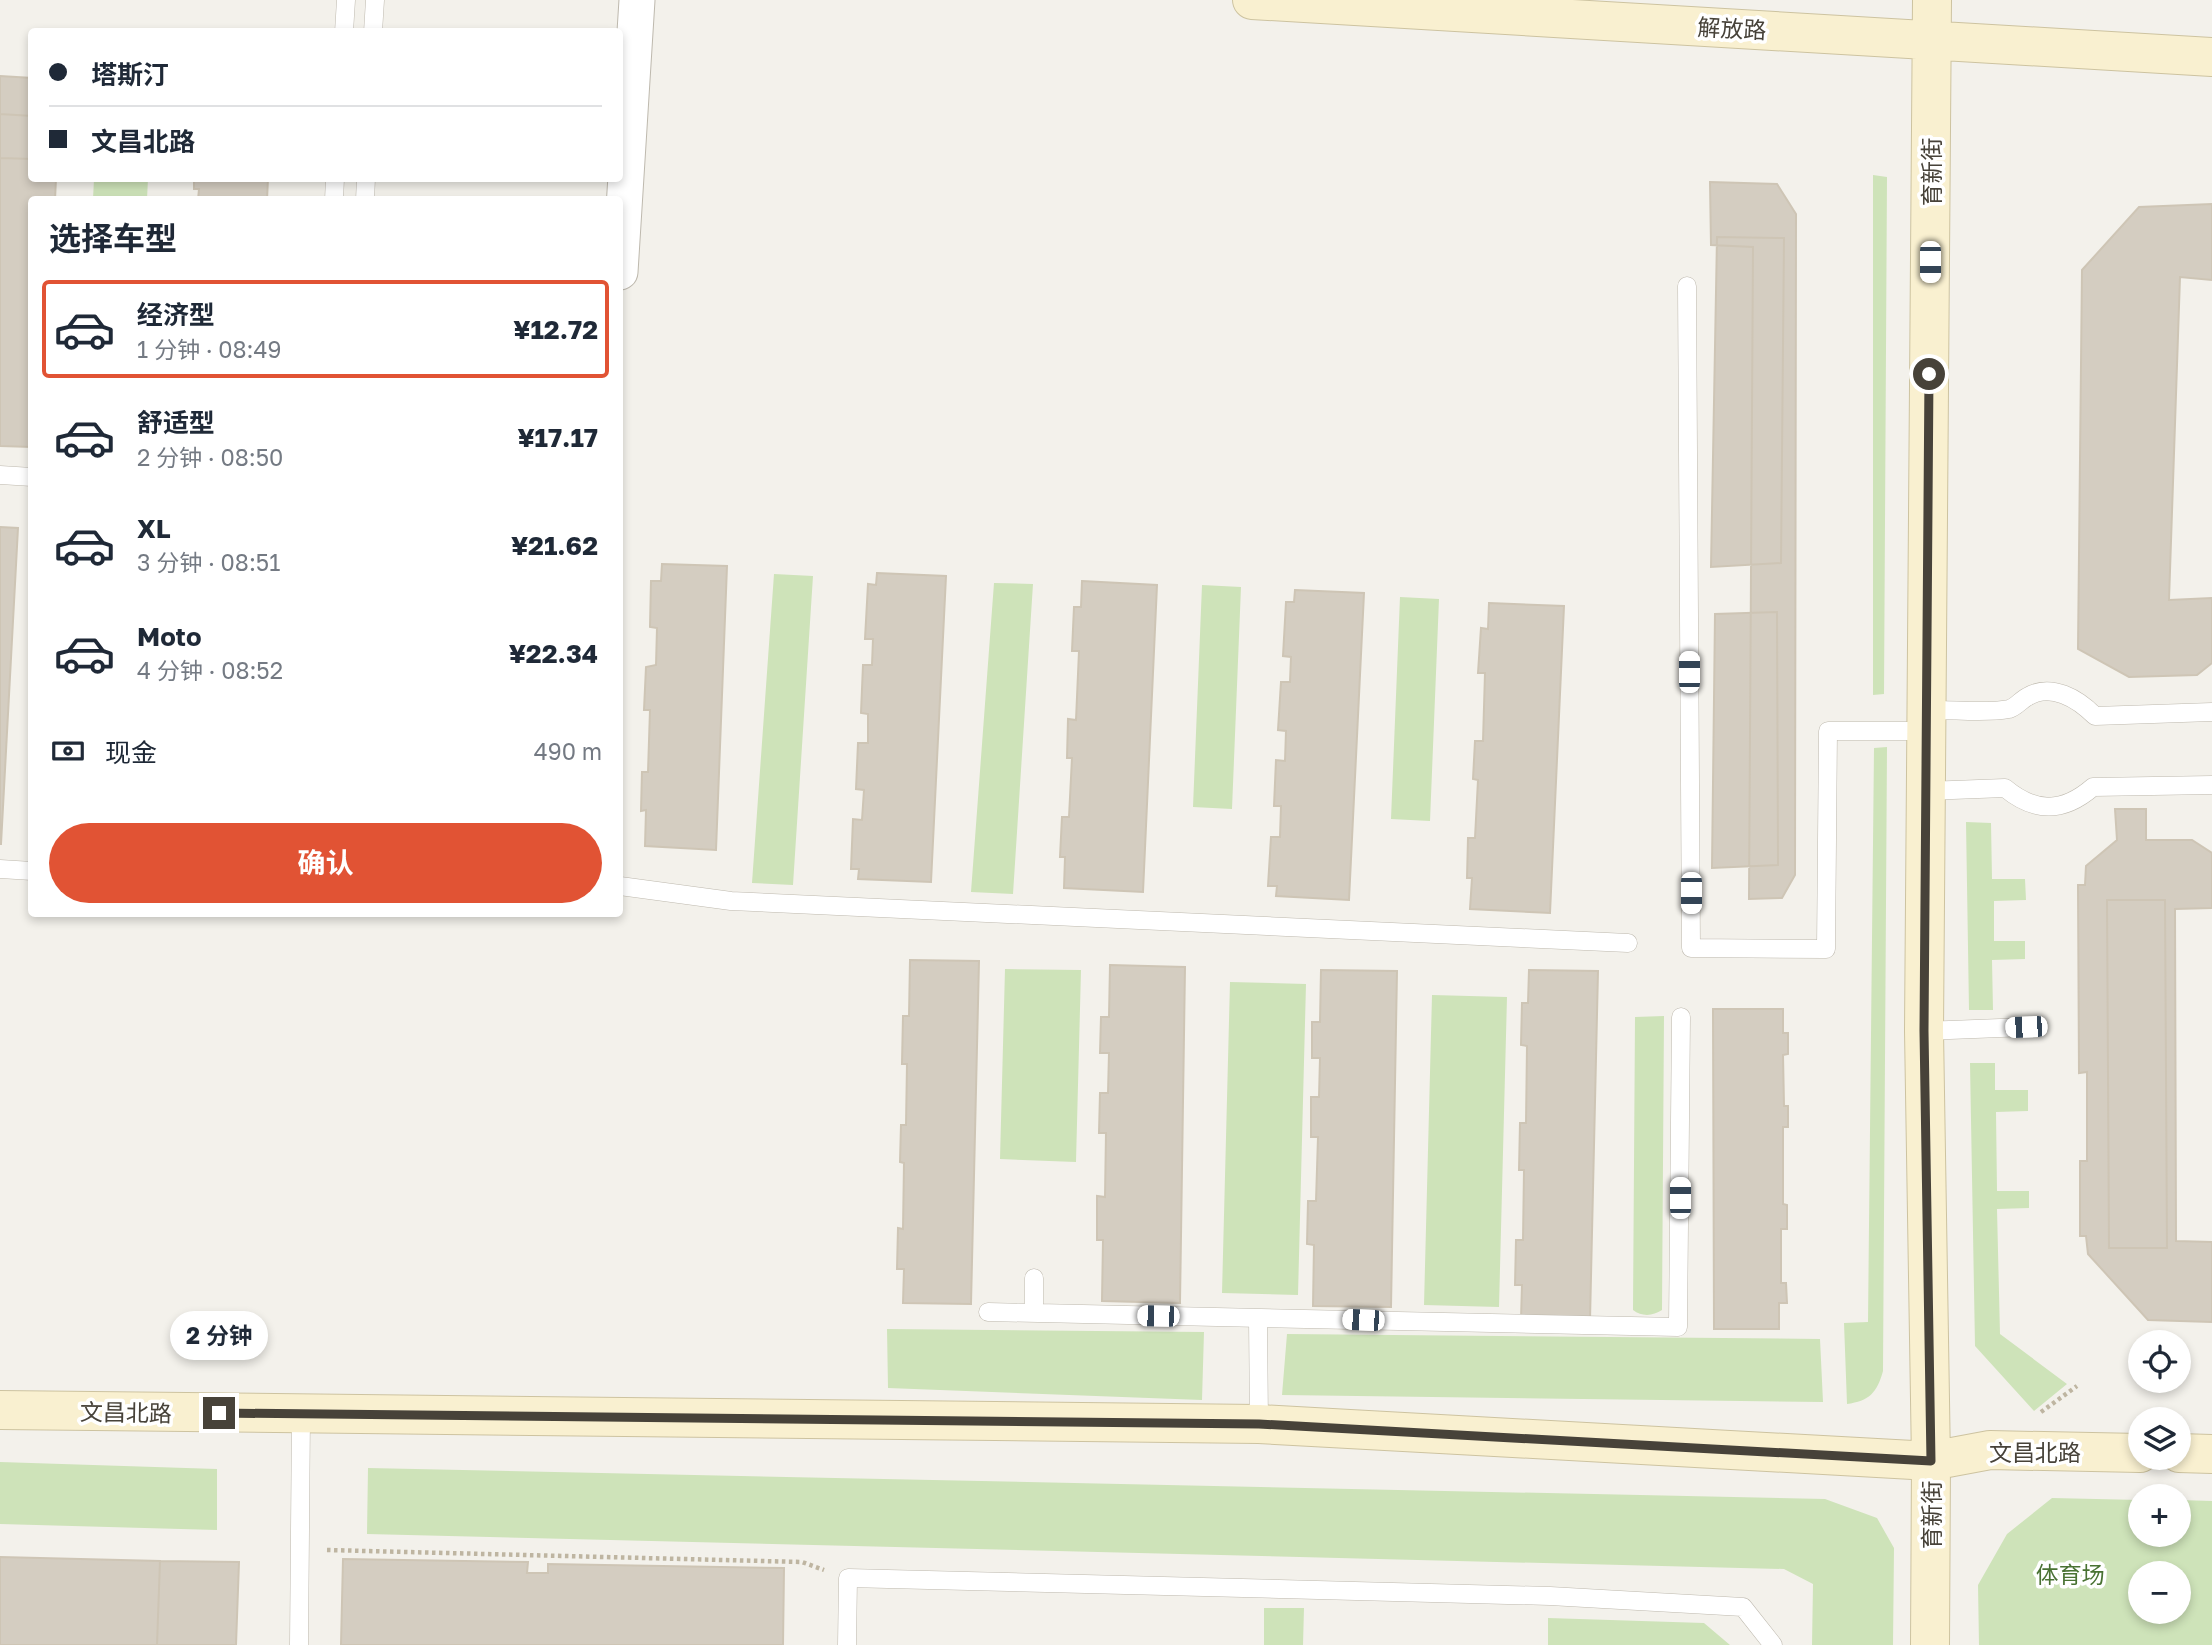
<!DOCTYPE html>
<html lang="zh">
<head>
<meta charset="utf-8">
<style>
	:root { --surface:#fff; --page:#f2f2f3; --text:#1f2937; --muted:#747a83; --line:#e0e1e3; --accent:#e15334 }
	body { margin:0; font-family:"Golos Text","Noto Sans SC",sans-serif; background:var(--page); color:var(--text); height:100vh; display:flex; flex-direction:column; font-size:26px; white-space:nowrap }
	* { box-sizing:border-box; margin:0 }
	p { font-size:23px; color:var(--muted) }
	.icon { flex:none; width:38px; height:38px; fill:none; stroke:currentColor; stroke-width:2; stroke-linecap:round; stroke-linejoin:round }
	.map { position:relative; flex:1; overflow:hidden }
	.sheet { position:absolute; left:28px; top:196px; width:595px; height:721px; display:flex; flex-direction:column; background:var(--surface); border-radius:7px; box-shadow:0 4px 10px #0003 }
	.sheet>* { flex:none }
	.top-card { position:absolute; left:28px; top:28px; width:595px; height:154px; border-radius:7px; box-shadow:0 4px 10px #0003; display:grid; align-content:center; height:154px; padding:0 21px; background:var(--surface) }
	.controls { position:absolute; left:2128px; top:1330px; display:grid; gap:14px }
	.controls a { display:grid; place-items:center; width:63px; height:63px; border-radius:50%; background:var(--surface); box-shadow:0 4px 10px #0003; font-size:35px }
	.end { position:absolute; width:32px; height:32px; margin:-16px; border:9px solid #474239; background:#fff; box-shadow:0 0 0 4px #fff }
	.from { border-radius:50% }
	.bubble { position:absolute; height:49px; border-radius:24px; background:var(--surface); box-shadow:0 4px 10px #0003; font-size:23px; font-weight:700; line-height:49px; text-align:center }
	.car { position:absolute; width:21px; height:42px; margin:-21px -10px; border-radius:9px; box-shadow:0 0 5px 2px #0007; background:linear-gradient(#fff 24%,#345 0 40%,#fff 0 76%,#345 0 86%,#fff 0) }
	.top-card b { display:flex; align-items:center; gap:24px; height:66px; font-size:26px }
	.top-card b+b { border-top:2px solid var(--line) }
	.top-card i { width:18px; height:18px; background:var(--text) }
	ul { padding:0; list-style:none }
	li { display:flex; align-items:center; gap:21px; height:98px; margin:0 14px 10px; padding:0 7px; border:4px solid transparent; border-radius:7px }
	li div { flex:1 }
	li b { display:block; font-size:26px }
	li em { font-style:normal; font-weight:700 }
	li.on { border-color:var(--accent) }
	li>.icon { width:63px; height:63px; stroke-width:1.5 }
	h2 { padding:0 21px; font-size:32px; line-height:84px }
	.pay { display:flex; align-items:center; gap:18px; height:77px; padding:0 21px; font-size:26px }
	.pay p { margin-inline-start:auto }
	.action { display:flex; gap:14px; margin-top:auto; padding:14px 21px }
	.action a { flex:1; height:80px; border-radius:42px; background:var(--accent); color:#fff; font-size:28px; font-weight:700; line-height:80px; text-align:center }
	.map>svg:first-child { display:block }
	.green { fill:#cee3b9; fill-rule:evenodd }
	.building { fill:#d4cdc1; stroke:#cec5b5; stroke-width:2 }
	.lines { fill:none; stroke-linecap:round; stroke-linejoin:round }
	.lane-casing { stroke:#beb9ae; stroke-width:19 }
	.street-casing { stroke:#beb9ae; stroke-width:37 }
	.secondary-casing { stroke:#cdc3a0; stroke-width:40 }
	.path { stroke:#beb5a1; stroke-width:4.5; stroke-dasharray:3.5 3.5; stroke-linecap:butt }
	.lane { stroke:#fff; stroke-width:18 }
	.street { stroke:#fff; stroke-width:35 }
	.secondary { stroke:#f9f0d0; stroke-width:38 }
	.route { stroke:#474239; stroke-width:9 }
	.labels { text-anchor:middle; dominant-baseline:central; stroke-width:7; stroke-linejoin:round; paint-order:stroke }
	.street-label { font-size:23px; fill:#474239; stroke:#fff }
	.park-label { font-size:23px; fill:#497233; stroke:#fff }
</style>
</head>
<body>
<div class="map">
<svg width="2212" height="1645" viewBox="0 0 2212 1645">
	<rect width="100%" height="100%" fill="#f3f1eb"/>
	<!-- green -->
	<path class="green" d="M1873,175L1887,177L1884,694L1873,695Z
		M94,179H148L147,199H93Z
		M774,574L813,576L793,885L752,883Z
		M994,583L1033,584L1013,894L971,892Z
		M1202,585L1241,587L1232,809L1193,807Z
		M1400,597L1439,599L1430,821L1391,819Z
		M1887,747L1883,1371C1877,1393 1869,1401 1847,1404L1844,1323L1868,1322L1874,748Z
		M1966,822L1991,823L1992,879H2025L2026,900L1994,901V941H2025V959L1992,960L1993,1010H1969Z
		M1005,969L1081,970L1076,1162L1000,1159Z
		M1230,982L1306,984L1298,1295L1222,1293Z
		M1432,995L1507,997L1499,1307L1424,1305Z
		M1664,1016L1662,1310C1653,1316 1642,1317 1633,1310L1635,1017Z
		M1970,1063H1995V1090H2028V1111L1996,1112L1997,1191H2029V1208L1997,1209L2000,1334L2067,1384L2034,1411L1975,1346Z
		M887,1329L1204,1332L1202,1400L888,1388Z
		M1287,1334L1820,1339L1823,1402L1282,1395Z
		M0,1462L217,1469V1530L0,1524Z
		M368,1468L1825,1499L1877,1518L1894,1548L1893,1645H1812L1813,1584L1784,1569L367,1534Z
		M2052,1498L2140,1500V1535H2179V1500L2212,1501V1645H1979L1978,1585L2007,1534ZM2140,1573H2179V1612H2140Z
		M1264,1608H1304L1303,1645H1264Z
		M1548,1618L1704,1623L1730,1645H1548Z"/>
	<!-- building -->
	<path class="building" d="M0,76L32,78V159L0,158Z
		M0,114L32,116V178H56L55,200H32V447L0,446Z
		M194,178H268L267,200H198L199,189H194Z
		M1710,182L1777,184L1796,214L1795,875L1782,898L1749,899L1753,247L1711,245Z
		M2212,204V280L2180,277L2169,600L2212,598V663L2197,675L2129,677L2078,649L2082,270L2139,207Z
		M1717,237L1784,238L1781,563L1711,567Z
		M0,527L18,528L1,844H0Z
		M662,564L727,566L716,850L645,846L646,810L641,811L642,772H648L650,710H644L646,667L656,665L657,628L650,627L651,581H661Z
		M877,573L946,576L931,882L858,879L859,869H851L853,819L862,820L864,790L856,789L858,743H868V714L861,713L863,665H872L873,639H865L868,584L876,585Z
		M1082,581L1157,585L1143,892L1064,888L1065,857H1060L1062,817H1069L1072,758H1067L1068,719L1076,720L1079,651H1072L1074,607H1081Z
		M1295,590L1364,593L1349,900L1276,896L1277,886H1268L1271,837H1280L1281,806H1274L1276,760L1285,761L1286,731L1278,730L1281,682H1290L1291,657L1283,656L1286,602H1294Z
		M1489,603L1564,606L1550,913L1470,909L1472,878H1467L1468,838H1475L1478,780L1473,779L1475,741H1483L1485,673H1478L1481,628L1488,629Z
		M1777,612L1778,865L1712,868L1715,614Z
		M2115,809H2146V840H2192L2212,853V908L2175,909L2176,1241L2212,1242V1322L2148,1320L2088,1254L2086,1236H2080V1161H2087V1072L2079,1073L2078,885H2085L2086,866L2117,840Z
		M2107,900H2165L2167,1248H2109Z
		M910,960L979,961L971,1304L903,1303L904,1269H897L898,1228L903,1229L904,1163L900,1162L901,1125H906L907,1064H902L903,1016H909Z
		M1110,965L1185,967L1180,1303L1102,1301L1103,1240H1097V1196L1105,1197L1106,1133H1099L1100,1093H1108L1109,1053H1100L1101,1017H1109Z
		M1321,970L1397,971L1391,1307L1313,1306L1314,1245L1307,1244L1308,1201H1316L1318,1137H1311V1097H1319L1320,1058H1312V1022H1320Z
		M1529,970L1598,971L1590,1320L1521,1319L1522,1285H1515L1516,1240H1523L1524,1170H1519L1520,1123H1526L1527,1046L1521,1045L1522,1003H1528Z
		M1713,1009H1783V1033H1788V1054L1783,1055L1784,1106H1788V1127H1783V1204L1787,1205V1229H1781V1283H1786L1787,1303H1779V1329H1714Z
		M0,1557L160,1561L157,1645H0Z
		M343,1559L528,1562L527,1573H548V1564L784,1568L783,1645H341Z
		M160,1561L239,1562L236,1645H157Z"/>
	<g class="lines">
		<defs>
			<path id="lane" d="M344,32L346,0
				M373,32L375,0
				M334,200L335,178
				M365,200L366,178
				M1687,286L1691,948L1826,949L1828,731H1926
				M0,475L32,477
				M1927,710C1952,709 1984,714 2009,709C2016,707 2021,700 2027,697C2051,682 2078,699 2095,716L2212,712
				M1926,791L2005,788C2035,813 2063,813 2093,787L2212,785
				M0,869L32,871
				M620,886L731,901L1628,943
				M1924,1031L2026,1027
				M988,1312L1678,1327L1681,1017
				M1034,1313V1278
				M1258,1318L1259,1424
				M299,1645L301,1415
				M847,1645L848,1578L1550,1596L1743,1607L1773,1645"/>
			<path id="street" d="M620,272L637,0"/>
			<path id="secondary" d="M1252,0L2212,57
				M0,1410L1259,1424L1931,1461L1990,1450L2140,1453
				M2179,1453L2212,1454
				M1930,1645L1931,1461L1924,1031L1932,0"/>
		</defs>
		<!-- lane casing -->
		<use href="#lane" class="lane-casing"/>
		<!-- street casing -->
		<use href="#street" class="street-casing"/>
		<!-- secondary casing -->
		<use href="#secondary" class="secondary-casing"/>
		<!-- path -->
		<path class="path" d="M2041,1412L2077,1386
			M327,1550L802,1562L824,1570"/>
		<!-- lane -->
		<use href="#lane" class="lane"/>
		<!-- street -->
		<use href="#street" class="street"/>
		<!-- secondary -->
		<use href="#secondary" class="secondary"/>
	</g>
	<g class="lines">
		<!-- route -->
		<path class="route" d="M219,1413L1259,1424L1931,1461L1924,1031L1929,374"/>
	</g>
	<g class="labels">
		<!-- street labels -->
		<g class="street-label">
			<text transform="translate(1732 28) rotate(3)">解放路</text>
			<text transform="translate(1931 172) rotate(-90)">育新街</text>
			<text transform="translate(126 1412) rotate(1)">文昌北路</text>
			<text x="2035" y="1452">文昌北路</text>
			<text transform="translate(1931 1515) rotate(-90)">育新街</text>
		</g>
		<!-- park labels -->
		<g class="park-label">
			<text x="2070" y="1574">体育场</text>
		</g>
	</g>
</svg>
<div class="controls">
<a><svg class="icon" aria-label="locate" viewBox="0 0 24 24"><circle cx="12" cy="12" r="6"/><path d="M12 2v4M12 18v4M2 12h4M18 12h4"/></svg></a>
<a><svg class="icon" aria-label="layers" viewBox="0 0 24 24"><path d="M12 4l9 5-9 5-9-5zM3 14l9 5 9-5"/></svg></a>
<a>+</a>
<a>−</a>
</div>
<i class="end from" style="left:1929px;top:374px"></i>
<i class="end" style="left:219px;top:1413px"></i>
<div class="bubble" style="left:170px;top:1311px;width:98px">2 分钟</div>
<i class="car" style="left:1930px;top:262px;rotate:180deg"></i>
<i class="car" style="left:1689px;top:672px;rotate:0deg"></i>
<i class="car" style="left:1691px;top:893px;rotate:180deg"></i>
<i class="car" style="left:2026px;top:1027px;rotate:268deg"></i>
<i class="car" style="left:1680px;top:1198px;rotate:0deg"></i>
<i class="car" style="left:1158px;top:1316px;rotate:271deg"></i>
<i class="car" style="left:1363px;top:1320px;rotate:272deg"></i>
<div class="top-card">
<b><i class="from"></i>塔斯汀</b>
<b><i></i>文昌北路</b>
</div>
<section class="sheet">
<h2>选择车型</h2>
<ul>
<li class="on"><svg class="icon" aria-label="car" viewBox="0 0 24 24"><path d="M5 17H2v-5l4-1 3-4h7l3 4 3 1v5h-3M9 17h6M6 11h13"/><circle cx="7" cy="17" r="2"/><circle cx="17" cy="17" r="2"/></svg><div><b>经济型</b><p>1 分钟 · 08:49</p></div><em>¥12.72</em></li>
<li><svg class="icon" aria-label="car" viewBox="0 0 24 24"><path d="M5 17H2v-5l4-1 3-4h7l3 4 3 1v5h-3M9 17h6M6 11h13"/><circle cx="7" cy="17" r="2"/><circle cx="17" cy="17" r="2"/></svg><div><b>舒适型</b><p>2 分钟 · 08:50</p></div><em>¥17.17</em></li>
<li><svg class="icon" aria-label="car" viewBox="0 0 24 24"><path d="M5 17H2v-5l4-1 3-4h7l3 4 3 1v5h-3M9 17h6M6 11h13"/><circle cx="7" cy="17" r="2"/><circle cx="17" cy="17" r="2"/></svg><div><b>XL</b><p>3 分钟 · 08:51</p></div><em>¥21.62</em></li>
<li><svg class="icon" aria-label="car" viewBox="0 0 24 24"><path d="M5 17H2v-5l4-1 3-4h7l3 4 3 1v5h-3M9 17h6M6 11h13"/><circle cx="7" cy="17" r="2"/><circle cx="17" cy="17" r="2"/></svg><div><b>Moto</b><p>4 分钟 · 08:52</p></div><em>¥22.34</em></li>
</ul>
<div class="pay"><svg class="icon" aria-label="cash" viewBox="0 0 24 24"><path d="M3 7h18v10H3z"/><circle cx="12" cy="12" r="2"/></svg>现金<p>490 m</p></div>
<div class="action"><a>确认</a></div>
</section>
</div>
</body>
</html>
